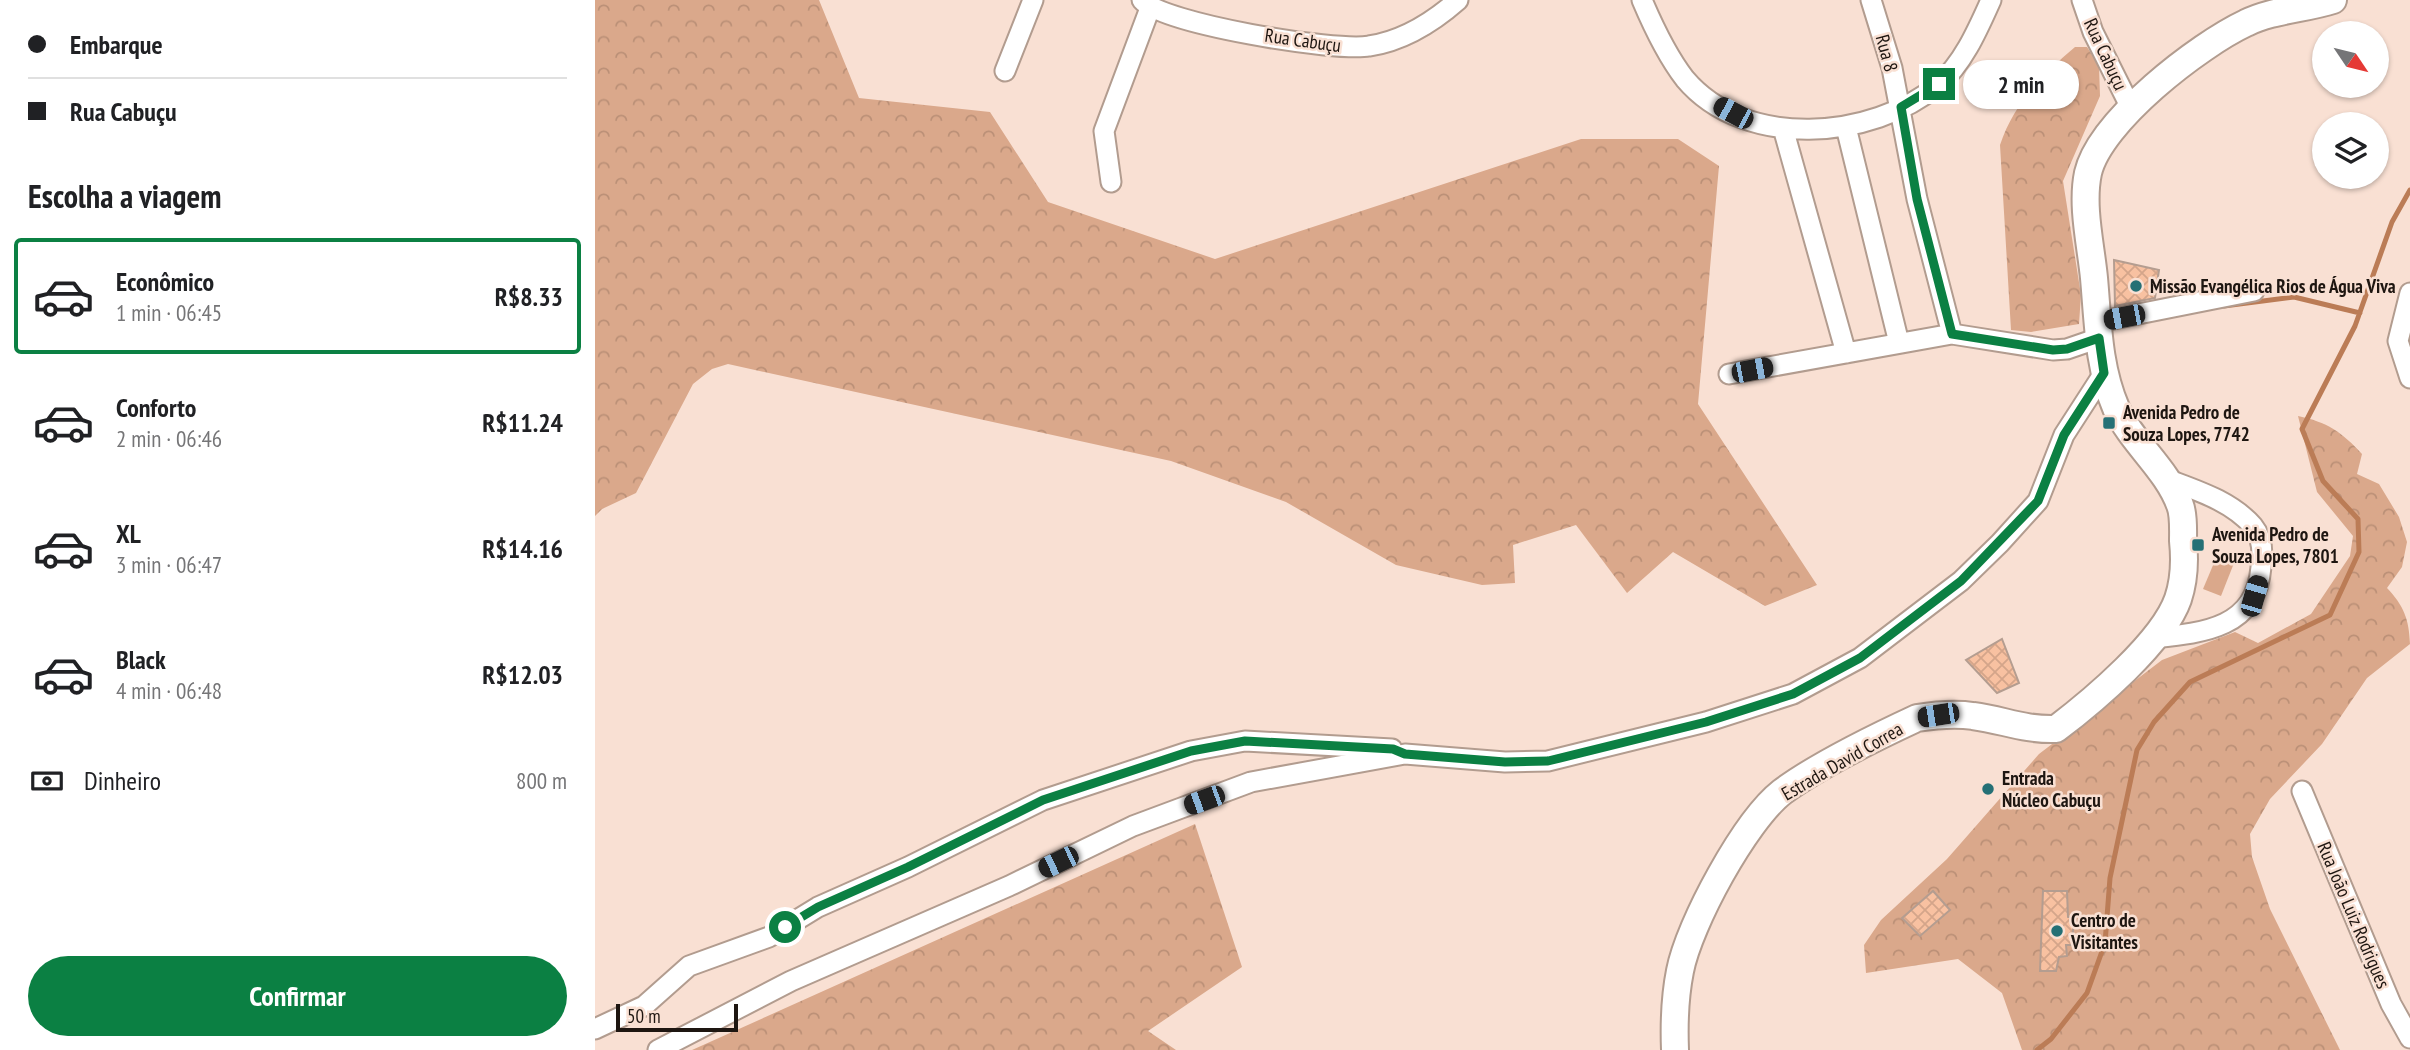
<!DOCTYPE html>
<html lang="pt">
<head>
<meta charset="utf-8">
<style>
	:root { --surface:#fff; --page:#f6f6f6; --text:#202124; --muted:#757577; --line:#e0e0e0; --accent:#0b8043 }
	body { margin:0; font-family:"PT Sans Narrow",sans-serif; background:var(--page); color:var(--text); height:100vh; display:flex; flex-direction:column; font-size:26px; white-space:nowrap }
	* { box-sizing:border-box; margin:0 }
	p { font-size:23px; color:var(--muted) }
	.icon { flex:none; width:38px; height:38px; fill:none; stroke:currentColor; stroke-width:2; stroke-linecap:round; stroke-linejoin:round }
	.map { position:relative; flex:1; overflow:hidden }
	.side { display:flex; flex-direction:column; background:var(--surface); width:595px }
	.side>* { flex:none }
	.banner { display:grid; align-content:center; height:154px; padding:0 28px; background:var(--surface) }
	.needle { width:46px; rotate:125deg }
	.buttons { position:absolute; left:1717px; top:21px; display:grid; gap:14px }
	.buttons a { display:grid; place-items:center; width:77px; height:77px; border-radius:50%; background:var(--surface); box-shadow:0 2px 5px #0004; font-size:35px }
	.scale { position:absolute; left:21px; bottom:18px; width:122px; box-sizing:border-box; padding-left:7px; border:4px solid #1e1611; border-top:0; font-size:19px; line-height:24px; white-space:nowrap; color:#1e1611; -webkit-text-stroke:5px #f9e0d3; paint-order:stroke }
	.end { position:absolute; width:32px; height:32px; margin:-16px; border:9px solid #0b8043; background:#fff; box-shadow:0 0 0 4px #fff }
	.from { border-radius:50% }
	.bubble { position:absolute; height:49px; border-radius:24px; background:var(--surface); box-shadow:0 2px 5px #0004; font-size:23px; font-weight:700; line-height:49px; text-align:center }
	.car { position:absolute; width:21px; height:42px; margin:-21px -10px; border-radius:9px; box-shadow:0 0 5px 2px #0007; background:linear-gradient(#222 24%,#8ab4d8 0 40%,#222 0 76%,#8ab4d8 0 86%,#222 0) }
	.banner b { display:flex; align-items:center; gap:24px; height:66px; font-size:26px }
	.banner b+b { border-top:2px solid var(--line) }
	.banner i { width:18px; height:18px; background:var(--text) }
	ul { padding:0; list-style:none }
	li { display:flex; align-items:center; gap:21px; height:116px; margin:0 14px 10px; padding:0 14px; border:4px solid transparent; border-radius:7px }
	li div { flex:1 }
	li b { display:block; font-size:26px }
	li em { font-style:normal; font-weight:700 }
	li.active { border-color:var(--accent) }
	li>.icon { width:63px; height:63px; stroke-width:1.5 }
	h2 { padding:0 28px; font-size:32px; line-height:84px }
	.pay { display:flex; align-items:center; gap:18px; height:77px; padding:0 28px; font-size:26px }
	.pay p { margin-inline-start:auto }
	.action { display:flex; gap:14px; margin-top:auto; padding:14px 28px }
	.action a { flex:1; height:80px; border-radius:42px; background:var(--accent); color:#fff; font-size:28px; font-weight:700; line-height:80px; text-align:center }
	main { display:flex; flex:1; min-height:0 }
	.map>svg:first-child { display:block }
	.forest { fill:url(#forest-crowns) }
	.garden { fill:#daa88b }
	.lines { fill:none; stroke-linecap:round; stroke-linejoin:round }
	.stream { stroke:#bb7c56; stroke-width:5 }
	.building { fill:url(#building-cross-hatch); stroke:#b49d90; stroke-width:2 }
	.minor-casing { stroke:#b29c8f; stroke-width:23 }
	.secondary-casing { stroke:#b29c8f; stroke-width:30 }
	.minor { stroke:#fff; stroke-width:19 }
	.secondary { stroke:#fff; stroke-width:26 }
	.route { stroke:#0b8043; stroke-width:9 }
	.poi-dot { fill:#257075; stroke:#f9e0d3; stroke-width:2.5 }
	.labels { text-anchor:middle; dominant-baseline:central; stroke-width:5; stroke-linejoin:round; paint-order:stroke }
	.street-label { font-size:19px; fill:#1e1611; stroke:#f9e0d3 }
	.poi-label { font-size:19px; font-weight:bold; fill:#1e1611; stroke:#f9e0d3; text-anchor:start }
</style>
</head>
<body>
<main>
<section class="side">
<div class="banner">
<b><i class="from"></i>Embarque</b>
<b><i></i>Rua Cabuçu</b>
</div>
<h2>Escolha a viagem</h2>
<ul>
<li class="active"><svg class="icon" aria-label="car" viewBox="0 0 24 24"><path d="M5 17H2v-5l4-1 3-4h7l3 4 3 1v5h-3M9 17h6M6 11h13"/><circle cx="7" cy="17" r="2"/><circle cx="17" cy="17" r="2"/></svg><div><b>Econômico</b><p>1 min · 06:45</p></div><em>R$8.33</em></li>
<li><svg class="icon" aria-label="car" viewBox="0 0 24 24"><path d="M5 17H2v-5l4-1 3-4h7l3 4 3 1v5h-3M9 17h6M6 11h13"/><circle cx="7" cy="17" r="2"/><circle cx="17" cy="17" r="2"/></svg><div><b>Conforto</b><p>2 min · 06:46</p></div><em>R$11.24</em></li>
<li><svg class="icon" aria-label="car" viewBox="0 0 24 24"><path d="M5 17H2v-5l4-1 3-4h7l3 4 3 1v5h-3M9 17h6M6 11h13"/><circle cx="7" cy="17" r="2"/><circle cx="17" cy="17" r="2"/></svg><div><b>XL</b><p>3 min · 06:47</p></div><em>R$14.16</em></li>
<li><svg class="icon" aria-label="car" viewBox="0 0 24 24"><path d="M5 17H2v-5l4-1 3-4h7l3 4 3 1v5h-3M9 17h6M6 11h13"/><circle cx="7" cy="17" r="2"/><circle cx="17" cy="17" r="2"/></svg><div><b>Black</b><p>4 min · 06:48</p></div><em>R$12.03</em></li>
</ul>
<div class="pay"><svg class="icon" aria-label="cash" viewBox="0 0 24 24"><path d="M3 7h18v10H3z"/><circle cx="12" cy="12" r="2"/></svg>Dinheiro<p>800 m</p></div>
<div class="action"><a>Confirmar</a></div>
</section>
<div class="map">
<svg width="1815" height="1050" viewBox="0 0 1815 1050">
	<defs>
		<pattern id="forest-crowns" width="20" height="18" patternUnits="userSpaceOnUse" patternTransform="scale(1.75)"><rect width="20" height="18" fill="#daa88b"/><path d="M2 6a3 3 0 1 1 6 0M12 15a3 3 0 1 1 6 0" fill="none" stroke="#bb9077"/></pattern>
		<pattern id="building-cross-hatch" width="8" height="8" patternUnits="userSpaceOnUse" patternTransform="scale(1.75)"><rect width="8" height="8" fill="#f8c1a1"/><path d="M0 0l8 8M0 8l8-8" fill="none" stroke="#d4a58a"/></pattern>
	</defs>
	<rect width="100%" height="100%" fill="#f9e0d3"/>
	<!-- forest -->
	<path class="forest" d="M0,0H224L264,98L395,112L453,202L620,259L986,139H1083L1124,166L1103,404L1222,585L1170,606L1078,552L1032,593L981,525L918,545L920,583L887,585L801,565L691,502L576,461L133,364L117,369L98,384L41,493L7,509L0,516Z
		M1480,47H1492L1504,65L1505,96L1468,181L1486,295L1484,324L1436,332L1416,330L1405,145C1419,103 1447,75 1480,47Z
		M1703,416C1732,422 1747,432 1767,454L1762,474L1784,484L1804,517L1812,542L1807,567L1792,588C1809,606 1814,619 1815,644L1772,678L1727,744L1675,799L1655,834L1657,857L1675,909L1745,1050H1427L1407,993L1363,959L1271,973L1269,945L1286,920L1352,859L1444,754L1567,660L1640,632L1663,643L1716,614L1755,556L1758,536L1722,492Z
		M600,824L647,967L553,1031L581,1050H97Z"/>
	<!-- garden -->
	<path class="garden" d="M1624,551L1641,558L1626,596L1608,589Z"/>
	<g class="lines">
		<!-- stream -->
		<path class="stream" d="M1629,306L1699,297L1765,313
			M1442,1050L1456,1039L1492,993L1510,943L1515,878L1542,750L1559,722L1595,682L1735,615L1764,552L1763,519L1728,481L1707,429L1760,326L1797,222L1815,190"/>
	</g>
	<!-- building -->
	<path class="building" d="M1519,260L1564,270L1560,298L1520,306Z
		M1407,639L1424,683L1402,693L1371,660Z
		M1338,891L1355,910L1325,936L1307,918Z
		M1448,891H1472L1473,917L1479,918L1477,945H1471L1472,956L1464,957L1461,971H1445Z"/>
	<g class="lines">
		<defs>
			<path id="minor" d="M547,0C568,24 740,52 774,46C808,41 838,22 863,0
				M1047,0C1058,26 1073,57 1090,79C1150,150 1277,140 1343,85C1368,64 1383,29 1396,0
				M1276,0L1297,68L1322,199L1357,334
				M1487,0L1498,32L1536,108
				M410,71L438,0
				M1251,127L1304,343
				M1188,128L1251,353
				M516,182L509,131L555,8
				M1815,293L1803,341L1815,378
				M1503,322L1659,291
				M1134,374L1357,334L1458,350L1472,349L1504,338
				M1557,638C1607,633 1661,629 1666,567C1668,553 1668,538 1658,526C1635,500 1600,490 1569,478
				M1707,791L1796,1004L1815,1038
				M0,1029L49,1006L94,966L174,937L223,907L313,867L448,800L596,751L650,741L797,749
				M63,1050L196,981L414,886L538,826L656,782L810,754L910,762L953,761L1111,722L1198,694L1265,658L1366,581L1405,543L1443,501L1469,435L1509,373"/>
			<path id="secondary" d="M1080,1050C1079,1024 1080,996 1085,971C1094,924 1150,821 1187,792C1223,765 1281,737 1322,718C1341,715 1359,713 1378,716C1409,720 1428,730 1461,729C1498,701 1568,642 1583,599C1589,581 1590,560 1588,541C1588,530 1589,515 1585,505C1572,469 1537,443 1521,408C1503,366 1503,322 1499,278C1496,246 1486,206 1493,173C1505,121 1604,45 1651,23C1677,10 1710,9 1738,0"/>
		</defs>
		<!-- minor casing -->
		<use href="#minor" class="minor-casing"/>
		<!-- secondary casing -->
		<use href="#secondary" class="secondary-casing"/>
		<!-- minor -->
		<use href="#minor" class="minor"/>
		<!-- secondary -->
		<use href="#secondary" class="secondary"/>
	</g>
	<g class="lines">
		<!-- route -->
		<path class="route" d="M190,927L223,907L313,867L448,800L596,751L650,741L798,749L810,754L910,762L953,761L1111,722L1198,694L1265,658L1366,581L1443,501L1469,435L1509,373L1504,338L1472,349L1458,350L1357,334L1322,199L1306,107L1344,84"/>
	</g>
	<!-- markers -->
	<g class="poi-dot">
		<circle cx="1541" cy="286" r="7"/>
		<rect x="1507" y="416" width="14" height="14" rx="3.5"/>
		<rect x="1596" y="538" width="14" height="14" rx="3.5"/>
		<circle cx="1393" cy="789" r="7"/>
		<circle cx="1462" cy="931" r="7"/>
	</g>
	<g class="labels">
		<!-- street labels -->
		<g class="street-label">
			<text transform="translate(708 40) rotate(8)">Rua Cabuçu</text>
			<text transform="translate(1292 53) rotate(75)">Rua 8</text>
			<text transform="translate(1511 54) rotate(65)">Rua Cabuçu</text>
			<text transform="translate(1247 761) rotate(-30)">Estrada David Correa</text>
			<text transform="translate(1759 915) rotate(67)">Rua João Luiz Rodrigues</text>
		</g>
		<!-- poi labels -->
		<g class="poi-label">
			<text x="1555" y="286">Missão Evangélica Rios de Água Viva</text>
			<text x="1528" y="412">Avenida Pedro de<tspan x="1528" dy="22">Souza Lopes, 7742</tspan></text>
			<text x="1617" y="534">Avenida Pedro de<tspan x="1617" dy="22">Souza Lopes, 7801</tspan></text>
			<text x="1407" y="778">Entrada<tspan x="1407" dy="22">Núcleo Cabuçu</tspan></text>
			<text x="1476" y="920">Centro de<tspan x="1476" dy="22">Visitantes</tspan></text>
		</g>
	</g>
</svg>
<div class="buttons">
<a><svg class="needle" viewBox="-14 -14 28 28"><path d="M0-13l5 13h-10z" fill="#e53935"/><path d="M0 13l5-13h-10z" fill="#757577"/></svg></a>
<a><svg class="icon" aria-label="layers" viewBox="0 0 24 24"><path d="M12 4l9 5-9 5-9-5zM3 14l9 5 9-5"/></svg></a>
</div>
<div class="scale">50 m</div>
<i class="end from" style="left:190px;top:927px"></i>
<i class="end" style="left:1344px;top:84px"></i>
<div class="bubble" style="left:1368px;top:60px;width:116px">2 min</div>
<i class="car" style="left:1138px;top:113px;rotate:298deg"></i>
<i class="car" style="left:1529px;top:317px;rotate:259deg"></i>
<i class="car" style="left:1157px;top:370px;rotate:79deg"></i>
<i class="car" style="left:1659px;top:596px;rotate:16deg"></i>
<i class="car" style="left:1343px;top:715px;rotate:261deg"></i>
<i class="car" style="left:609px;top:800px;rotate:250deg"></i>
<i class="car" style="left:463px;top:862px;rotate:244deg"></i>
</div>
</main>
</body>
</html>
